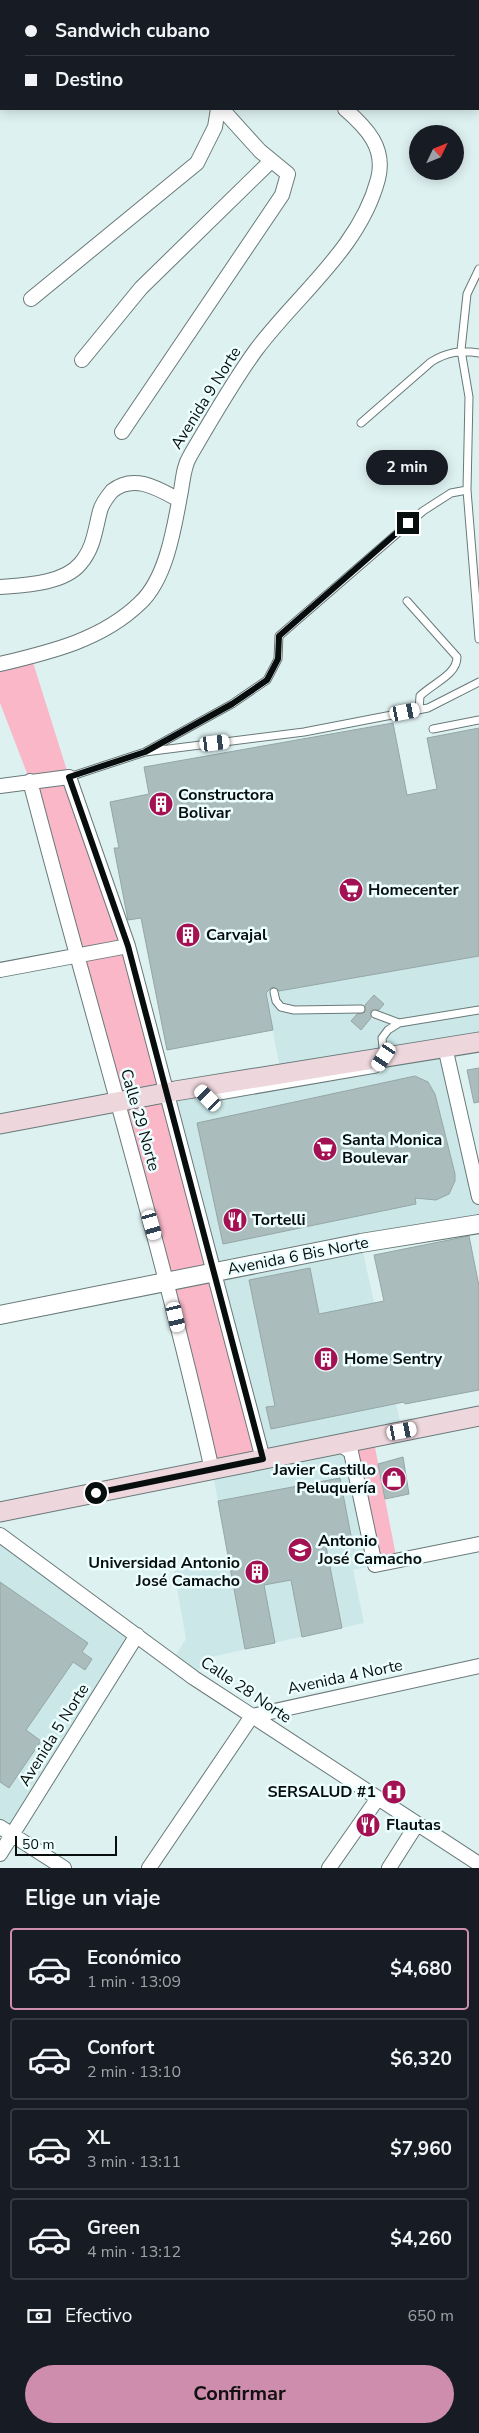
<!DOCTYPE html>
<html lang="es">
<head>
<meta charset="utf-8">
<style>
	:root { --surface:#171b24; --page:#242831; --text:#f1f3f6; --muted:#9ea1a6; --line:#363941; --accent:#ce8dac }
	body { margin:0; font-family:"Nunito Sans",sans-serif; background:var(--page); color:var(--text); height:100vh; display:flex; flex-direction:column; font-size:19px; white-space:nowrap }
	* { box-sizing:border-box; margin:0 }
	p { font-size:16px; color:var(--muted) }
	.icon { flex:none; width:28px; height:28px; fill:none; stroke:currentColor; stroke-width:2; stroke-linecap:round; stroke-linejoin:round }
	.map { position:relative; height:1868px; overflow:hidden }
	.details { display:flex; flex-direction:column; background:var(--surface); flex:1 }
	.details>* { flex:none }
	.hud { position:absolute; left:0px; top:0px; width:480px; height:110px; box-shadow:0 2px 12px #0003; display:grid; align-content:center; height:110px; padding:0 25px; background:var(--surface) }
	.needle { width:32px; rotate:47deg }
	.fabs { position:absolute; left:409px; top:125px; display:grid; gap:10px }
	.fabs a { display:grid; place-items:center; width:55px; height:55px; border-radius:50%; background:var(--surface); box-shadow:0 2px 12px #0003; font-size:25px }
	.scale { position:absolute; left:15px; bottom:12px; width:102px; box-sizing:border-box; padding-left:5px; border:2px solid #080e0e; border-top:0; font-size:14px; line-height:18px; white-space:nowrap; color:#080e0e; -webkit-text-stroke:4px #ecfefe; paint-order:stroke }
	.end { position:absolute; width:22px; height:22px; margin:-11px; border:6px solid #080e0e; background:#fff; box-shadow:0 0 0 2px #fff }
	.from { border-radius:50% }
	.bubble { position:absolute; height:35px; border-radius:18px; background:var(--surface); box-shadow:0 2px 12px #0003; font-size:16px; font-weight:700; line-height:35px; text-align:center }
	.car { position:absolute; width:15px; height:30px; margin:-15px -8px; border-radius:6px; box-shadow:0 0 4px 1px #0007; background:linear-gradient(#fff 24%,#345 0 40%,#fff 0 76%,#345 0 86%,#fff 0) }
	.hud b { display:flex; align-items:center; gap:18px; height:48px; font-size:19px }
	.hud b+b { border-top:1px solid var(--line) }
	.hud i { width:12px; height:12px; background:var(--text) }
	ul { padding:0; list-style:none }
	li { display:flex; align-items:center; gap:15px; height:82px; margin:0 10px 8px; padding:0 15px; border:2px solid var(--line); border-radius:5px }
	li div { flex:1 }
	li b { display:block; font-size:19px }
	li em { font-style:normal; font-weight:700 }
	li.active { border-color:var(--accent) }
	li>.icon { width:45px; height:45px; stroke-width:1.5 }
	h2 { padding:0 25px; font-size:22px; line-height:60px }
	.pay { display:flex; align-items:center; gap:12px; height:55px; padding:0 25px; font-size:19px }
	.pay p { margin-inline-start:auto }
	.button { display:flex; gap:10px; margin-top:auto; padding:10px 25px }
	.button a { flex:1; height:58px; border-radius:30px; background:var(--accent); color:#111; font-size:20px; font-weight:700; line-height:58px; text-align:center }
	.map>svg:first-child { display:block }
	.built { fill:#cbe7e7 }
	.green { fill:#f9b7c8 }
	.building { fill:#abbcbd; stroke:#95a6a6 }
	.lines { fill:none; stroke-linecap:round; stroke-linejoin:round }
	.service-casing { stroke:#697979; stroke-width:9 }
	.minor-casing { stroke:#697979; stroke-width:16 }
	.tertiary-casing { stroke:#697979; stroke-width:20 }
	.secondary-casing { stroke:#697979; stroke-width:21 }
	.service { stroke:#fff; stroke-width:7 }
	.minor { stroke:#fff; stroke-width:14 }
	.tertiary { stroke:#fff; stroke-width:18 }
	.secondary { stroke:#edd7dd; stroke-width:19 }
	.route { stroke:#080e0e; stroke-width:6 }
	.labels { text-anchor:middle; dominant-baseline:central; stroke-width:5; stroke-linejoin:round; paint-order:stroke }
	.street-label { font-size:16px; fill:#080e0e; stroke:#ecfefe }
	.poi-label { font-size:16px; font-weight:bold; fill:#080e0e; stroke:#ecfefe; text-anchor:start }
</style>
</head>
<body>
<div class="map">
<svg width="479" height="1868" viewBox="0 0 479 1868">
	<rect width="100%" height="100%" fill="#def1f1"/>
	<!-- built -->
	<path class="built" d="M479,728V1042L445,1047L479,1197V1224L361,1243L402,1431L360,1440L375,1565L353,1570L364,1623L206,1658L194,1678L173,1660L186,1639L174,1571L230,1562L212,1470L167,1093L281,1073L257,950L407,795L437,789L427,738Z
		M0,1535L137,1635L12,1836L0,1827Z"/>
	<!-- green -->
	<path class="green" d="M31,656L69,777L128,946L263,1459L212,1470L30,781L0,703V664Z
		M373,1437L397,1561L375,1565L351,1452Z"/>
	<!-- building -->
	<path class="building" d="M393,723L407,795L437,789L427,738L479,728V956L279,991L272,987L266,993L273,1030L167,1050L141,918L128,920L114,848H119L110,802L149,794L144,767Z
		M374,995L384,1004L379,1010H371V1018L361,1030L351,1021L357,1014L365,1012V1005Z
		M479,1068V1102L474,1103L467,1070Z
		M415,1076L428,1082L435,1094L455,1174V1181L449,1194L436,1200L415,1198L416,1204L223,1244L197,1123Z
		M469,1236L479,1286V1390L405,1404L404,1402L271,1429L266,1407L275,1406L249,1280L310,1268L319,1314L384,1301L374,1255Z
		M403,1457L409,1494L385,1499L378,1464Z
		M340,1478L352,1541L326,1546L342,1628L302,1637L291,1580L264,1585L275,1643L245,1649L218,1501Z
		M0,1582L88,1643L82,1652L92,1659L85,1670L73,1662L26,1730L41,1741L9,1788L0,1782Z"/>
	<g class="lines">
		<defs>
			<path id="service" d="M479,269L467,294L461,350L469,397L467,490L479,639
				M361,423L431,362C447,352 460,350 479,353
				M407,601L457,657C457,675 433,683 420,696L419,710
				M433,729L479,720
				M145,752L232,704L267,680L278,659L279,636L423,511L451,493L467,490
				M69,777L145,752L304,732L428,708L479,682
				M274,992L276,1001L281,1007L294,1010L361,1009
				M375,1014L399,1023
				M200,1090L208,1098L376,1069L384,1057L382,1038L388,1030L399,1023L479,1010"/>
			<path id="minor" d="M183,0V1
				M222,0L223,1
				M31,299L197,163L215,127L218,109
				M82,360L141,288L271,161
				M122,432L282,195L288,174L260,151L222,109
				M0,587C24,585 63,584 80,564C94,548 95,530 100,511C102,503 107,497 112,491C134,473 159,489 179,500
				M0,664C50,652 102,640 140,603C166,579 174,529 180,496C183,482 183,467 190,456C211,420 232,383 256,350C297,295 360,248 378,179C386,148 367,128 345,109
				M30,781C90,1011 160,1238 212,1470
				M0,786L69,777L128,946L263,1459
				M0,970L128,946
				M445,1047L479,1197
				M340,1444L351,1452L375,1565L479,1544
				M0,1535L194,1678L479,1864
				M0,1827L64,1868
				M0,1854L137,1635
				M149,1868L252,1716L479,1666
				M329,1868L378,1798
				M389,1868L417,1824"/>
			<path id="tertiary" d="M0,1315L361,1243L479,1224"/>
			<path id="secondary" d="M0,1124L175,1091L479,1042
				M0,1512L479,1416"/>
		</defs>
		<!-- service casing -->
		<use href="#service" class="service-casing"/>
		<!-- minor casing -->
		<use href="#minor" class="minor-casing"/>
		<!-- tertiary casing -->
		<use href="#tertiary" class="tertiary-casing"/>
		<!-- secondary casing -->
		<use href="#secondary" class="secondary-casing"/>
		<!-- service -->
		<use href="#service" class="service"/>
		<!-- minor -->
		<use href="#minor" class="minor"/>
		<!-- tertiary -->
		<use href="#tertiary" class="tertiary"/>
		<!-- secondary -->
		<use href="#secondary" class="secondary"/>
	</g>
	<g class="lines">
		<!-- route -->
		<path class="route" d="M96,1493L263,1459L128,946L69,777L145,752L232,704L267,680L278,659L279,636L408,523"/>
	</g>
	<!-- icons -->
	<defs>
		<symbol id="building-disc" viewBox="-11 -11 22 22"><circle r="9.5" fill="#a31152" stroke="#ecfefe"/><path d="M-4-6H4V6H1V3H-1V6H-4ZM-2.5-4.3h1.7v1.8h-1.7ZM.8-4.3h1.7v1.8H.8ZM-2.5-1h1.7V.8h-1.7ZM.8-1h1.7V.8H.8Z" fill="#fff"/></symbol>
		<symbol id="supermarket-disc" viewBox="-11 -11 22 22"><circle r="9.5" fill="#a31152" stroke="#ecfefe"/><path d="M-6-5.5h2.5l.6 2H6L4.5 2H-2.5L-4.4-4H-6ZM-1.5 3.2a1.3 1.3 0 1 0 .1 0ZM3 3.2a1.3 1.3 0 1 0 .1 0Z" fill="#fff"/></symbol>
		<symbol id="restaurant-disc" viewBox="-11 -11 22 22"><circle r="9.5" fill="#a31152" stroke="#ecfefe"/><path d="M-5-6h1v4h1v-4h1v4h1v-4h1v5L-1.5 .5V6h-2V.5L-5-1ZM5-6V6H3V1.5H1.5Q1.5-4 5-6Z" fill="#fff"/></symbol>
		<symbol id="shop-disc" viewBox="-11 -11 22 22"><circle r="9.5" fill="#a31152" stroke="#ecfefe"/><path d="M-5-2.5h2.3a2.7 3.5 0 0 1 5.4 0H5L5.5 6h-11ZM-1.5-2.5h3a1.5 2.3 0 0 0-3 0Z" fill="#fff"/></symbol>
		<symbol id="university-disc" viewBox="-11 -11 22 22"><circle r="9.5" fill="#a31152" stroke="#ecfefe"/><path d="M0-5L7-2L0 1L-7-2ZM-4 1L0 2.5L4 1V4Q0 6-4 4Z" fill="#fff"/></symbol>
		<symbol id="hospital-disc" viewBox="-11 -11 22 22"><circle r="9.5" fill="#a31152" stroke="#ecfefe"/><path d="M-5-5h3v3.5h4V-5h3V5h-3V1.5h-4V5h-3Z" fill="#fff"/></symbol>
	</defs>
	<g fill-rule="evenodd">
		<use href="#building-disc" x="147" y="790" width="28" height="28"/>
		<use href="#supermarket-disc" x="337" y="876" width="28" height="28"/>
		<use href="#building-disc" x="174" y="921" width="28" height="28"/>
		<use href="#supermarket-disc" x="311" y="1135" width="28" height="28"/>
		<use href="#restaurant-disc" x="221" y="1206" width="28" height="28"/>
		<use href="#building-disc" x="312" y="1345" width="28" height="28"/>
		<use href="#shop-disc" x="380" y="1465" width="28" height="28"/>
		<use href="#university-disc" x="286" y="1536" width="28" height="28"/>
		<use href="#building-disc" x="243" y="1558" width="28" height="28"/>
		<use href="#hospital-disc" x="380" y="1778" width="28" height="28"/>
		<use href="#restaurant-disc" x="354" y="1811" width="28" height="28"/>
	</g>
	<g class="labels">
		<!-- street labels -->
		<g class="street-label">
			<text transform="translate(206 398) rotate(-58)">Avenida 9 Norte</text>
			<text transform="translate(140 1120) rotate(74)">Calle 29 Norte</text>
			<text transform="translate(298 1256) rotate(-11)">Avenida 6 Bis Norte</text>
			<text transform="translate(345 1677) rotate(-12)">Avenida 4 Norte</text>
			<text transform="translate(246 1690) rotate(34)">Calle 28 Norte</text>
			<text transform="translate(54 1735) rotate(-58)">Avenida 5 Norte</text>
		</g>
		<!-- poi labels -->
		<g class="poi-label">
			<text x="178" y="795">Constructora<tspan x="178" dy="18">Bolivar</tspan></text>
			<text x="368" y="890">Homecenter</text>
			<text x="206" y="935">Carvajal</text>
			<text x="342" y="1140">Santa Monica<tspan x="342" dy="18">Boulevar</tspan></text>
			<text x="252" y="1220">Tortelli</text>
			<text x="344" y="1359">Home Sentry</text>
			<text x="376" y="1470" text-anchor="end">Javier Castillo<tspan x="376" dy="18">Peluquería</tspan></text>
			<text x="318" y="1541">Antonio<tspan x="318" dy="18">José Camacho</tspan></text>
			<text x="240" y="1563" text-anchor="end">Universidad Antonio<tspan x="240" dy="18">José Camacho</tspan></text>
			<text x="376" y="1792" text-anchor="end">SERSALUD #1</text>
			<text x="386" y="1825">Flautas</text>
		</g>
	</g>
</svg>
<div class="fabs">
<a><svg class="needle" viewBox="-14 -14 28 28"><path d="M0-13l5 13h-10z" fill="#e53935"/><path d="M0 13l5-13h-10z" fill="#9ea1a6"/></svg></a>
</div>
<div class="scale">50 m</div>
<i class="end from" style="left:96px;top:1493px"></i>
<i class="end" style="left:408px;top:523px"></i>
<div class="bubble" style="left:366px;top:450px;width:82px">2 min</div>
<i class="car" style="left:405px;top:712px;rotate:79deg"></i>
<i class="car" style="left:215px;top:743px;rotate:83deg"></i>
<i class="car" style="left:384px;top:1057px;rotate:213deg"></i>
<i class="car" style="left:208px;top:1098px;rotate:316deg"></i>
<i class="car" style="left:152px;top:1225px;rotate:164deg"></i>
<i class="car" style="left:176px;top:1317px;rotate:167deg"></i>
<i class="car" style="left:402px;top:1431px;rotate:79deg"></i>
<div class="hud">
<b><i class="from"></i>Sandwich cubano</b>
<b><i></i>Destino</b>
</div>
</div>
<section class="details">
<h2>Elige un viaje</h2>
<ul>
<li class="active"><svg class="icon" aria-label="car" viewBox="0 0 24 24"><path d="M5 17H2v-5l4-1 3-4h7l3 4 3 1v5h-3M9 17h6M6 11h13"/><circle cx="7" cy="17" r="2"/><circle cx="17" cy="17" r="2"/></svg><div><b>Económico</b><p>1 min · 13:09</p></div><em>$4,680</em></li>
<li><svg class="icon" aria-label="car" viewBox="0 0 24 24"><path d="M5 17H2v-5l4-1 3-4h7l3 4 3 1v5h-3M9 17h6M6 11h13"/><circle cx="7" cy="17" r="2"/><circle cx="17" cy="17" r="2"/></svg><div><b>Confort</b><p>2 min · 13:10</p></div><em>$6,320</em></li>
<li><svg class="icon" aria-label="car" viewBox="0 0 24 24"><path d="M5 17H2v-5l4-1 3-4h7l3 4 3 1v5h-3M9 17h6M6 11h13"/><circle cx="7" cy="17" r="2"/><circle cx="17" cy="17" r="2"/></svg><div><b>XL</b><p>3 min · 13:11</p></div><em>$7,960</em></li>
<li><svg class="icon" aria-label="car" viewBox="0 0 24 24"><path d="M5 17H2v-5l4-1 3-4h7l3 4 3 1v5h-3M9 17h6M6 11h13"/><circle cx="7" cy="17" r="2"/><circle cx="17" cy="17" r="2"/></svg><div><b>Green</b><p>4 min · 13:12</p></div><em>$4,260</em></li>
</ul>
<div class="pay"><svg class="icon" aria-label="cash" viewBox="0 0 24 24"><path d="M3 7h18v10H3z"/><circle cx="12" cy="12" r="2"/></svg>Efectivo<p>650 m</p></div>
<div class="button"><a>Confirmar</a></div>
</section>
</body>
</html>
